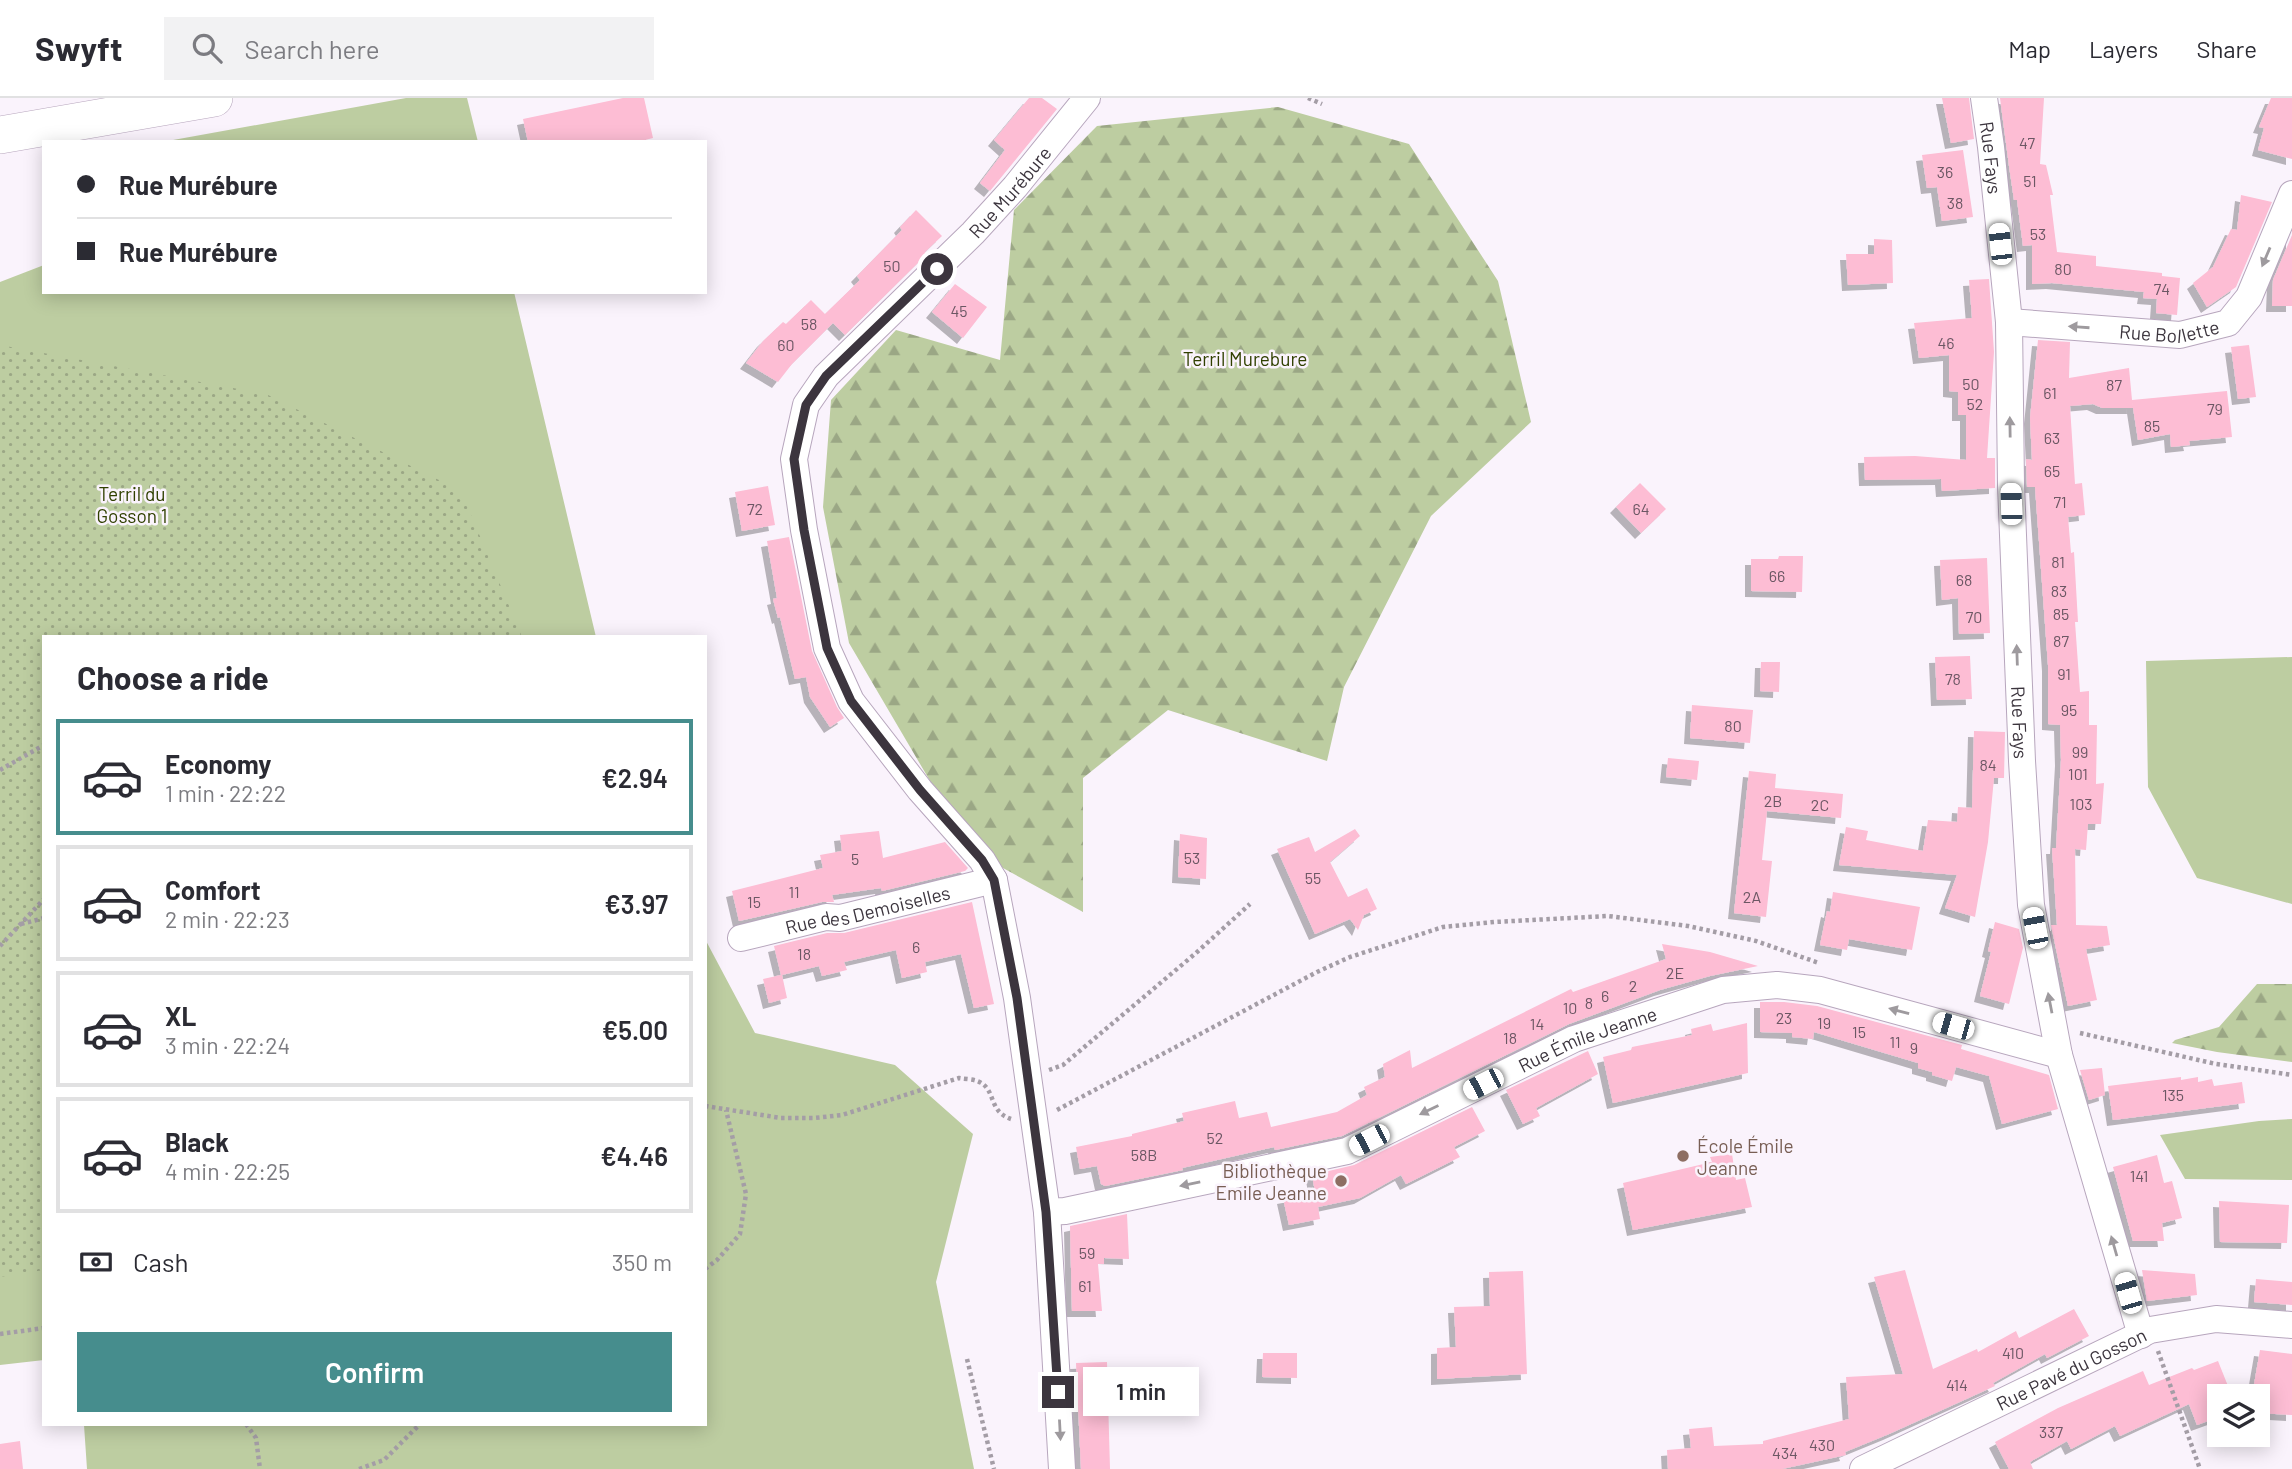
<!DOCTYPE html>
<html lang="en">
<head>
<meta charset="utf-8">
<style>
	:root { --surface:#fff; --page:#f2f2f3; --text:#2b2b33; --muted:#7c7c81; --line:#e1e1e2; --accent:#468d8d }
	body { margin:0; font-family:Barlow,sans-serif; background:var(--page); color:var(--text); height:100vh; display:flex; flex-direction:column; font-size:26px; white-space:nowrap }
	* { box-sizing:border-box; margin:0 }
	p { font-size:23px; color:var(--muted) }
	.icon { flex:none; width:38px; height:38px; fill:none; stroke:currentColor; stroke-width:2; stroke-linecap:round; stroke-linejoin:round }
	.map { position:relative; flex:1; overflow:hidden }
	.sheet { position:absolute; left:42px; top:537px; width:665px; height:791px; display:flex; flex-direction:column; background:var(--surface); border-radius:0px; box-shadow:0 4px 18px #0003 }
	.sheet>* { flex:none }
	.hud { position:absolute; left:42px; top:42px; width:665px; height:154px; border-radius:0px; box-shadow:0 4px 18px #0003; display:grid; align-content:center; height:154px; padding:0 35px; background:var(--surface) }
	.fabs { position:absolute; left:2207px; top:1286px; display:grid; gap:14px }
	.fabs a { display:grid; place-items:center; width:63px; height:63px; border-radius:0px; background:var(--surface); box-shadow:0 4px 18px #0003; font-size:35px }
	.end { position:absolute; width:32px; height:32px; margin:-16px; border:9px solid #3c353e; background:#fff; box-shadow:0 0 0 4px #fff }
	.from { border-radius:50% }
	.bubble { position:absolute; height:49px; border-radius:0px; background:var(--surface); box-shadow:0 4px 18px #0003; font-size:23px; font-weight:600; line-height:49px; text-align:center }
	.car { position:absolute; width:21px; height:42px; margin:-21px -10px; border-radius:9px; box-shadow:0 0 5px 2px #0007; background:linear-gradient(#fff 24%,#345 0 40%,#fff 0 76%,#345 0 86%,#fff 0) }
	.hud b { display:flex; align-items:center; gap:24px; height:66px; font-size:26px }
	.hud b+b { border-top:2px solid var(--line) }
	.hud i { width:18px; height:18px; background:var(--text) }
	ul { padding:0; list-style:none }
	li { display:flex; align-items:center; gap:21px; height:116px; margin:0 14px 10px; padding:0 21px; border:4px solid var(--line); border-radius:0px }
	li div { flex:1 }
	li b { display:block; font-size:26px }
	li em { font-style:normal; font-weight:600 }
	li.active { border-color:var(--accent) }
	li>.icon { width:63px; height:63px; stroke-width:1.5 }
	h2 { padding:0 35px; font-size:32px; line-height:84px }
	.pay { display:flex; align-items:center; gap:18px; height:77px; padding:0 35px; font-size:26px }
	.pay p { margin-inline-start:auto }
	.cta { display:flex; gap:14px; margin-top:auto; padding:14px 35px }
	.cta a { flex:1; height:80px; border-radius:0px; background:var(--accent); color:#fff; font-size:28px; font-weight:600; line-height:80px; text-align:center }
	header { display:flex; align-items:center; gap:42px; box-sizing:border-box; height:98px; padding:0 35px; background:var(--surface); border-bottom:2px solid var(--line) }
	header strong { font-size:33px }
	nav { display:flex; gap:38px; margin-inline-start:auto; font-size:24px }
	.search { width:490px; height:63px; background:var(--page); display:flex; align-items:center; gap:18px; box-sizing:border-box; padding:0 24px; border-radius:0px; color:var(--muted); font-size:26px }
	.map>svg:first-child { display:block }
	.green { fill:#bdcda1 }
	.forest { fill:url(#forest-firs) }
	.park { fill:url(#park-dots) }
	.building { fill:#fdbdd4; filter:url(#shadow) }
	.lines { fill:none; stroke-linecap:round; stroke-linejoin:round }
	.street-casing { stroke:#b7a6bd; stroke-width:28 }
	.secondary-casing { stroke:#b7a6bd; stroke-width:38 }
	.path { stroke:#a49da6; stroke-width:4.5; stroke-dasharray:3.5 3.5; stroke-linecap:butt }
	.street { stroke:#fff; stroke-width:26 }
	.secondary { stroke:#fff; stroke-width:37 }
	.oneway { fill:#9e9a9e }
	.route { stroke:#3c353e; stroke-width:9 }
	.education-dot { fill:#8d6e63; stroke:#faf3fc; stroke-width:2.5 }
	.labels { text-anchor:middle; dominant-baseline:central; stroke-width:5; stroke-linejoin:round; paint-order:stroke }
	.number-label { font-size:16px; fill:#6c5764 }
	.street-label { font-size:19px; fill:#3c353e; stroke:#faf3fc }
	.park-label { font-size:19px; fill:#304000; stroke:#faf3fc }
	.education-label { font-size:19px; fill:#785e54; stroke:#faf3fc; text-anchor:start }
</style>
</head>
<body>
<header>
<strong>Swyft</strong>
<div class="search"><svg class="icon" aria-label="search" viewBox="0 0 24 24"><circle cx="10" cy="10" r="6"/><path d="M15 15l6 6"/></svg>Search here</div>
<nav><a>Map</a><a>Layers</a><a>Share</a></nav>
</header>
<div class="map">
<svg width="2292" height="1371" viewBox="0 0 2292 1371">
	<defs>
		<pattern id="forest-firs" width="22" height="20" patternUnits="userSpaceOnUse" patternTransform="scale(1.75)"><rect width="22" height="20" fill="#bdcda1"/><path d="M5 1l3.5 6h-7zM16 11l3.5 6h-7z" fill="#9ba785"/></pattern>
		<pattern id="park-dots" width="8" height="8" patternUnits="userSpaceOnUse" patternTransform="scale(1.75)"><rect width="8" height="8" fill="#bdcda1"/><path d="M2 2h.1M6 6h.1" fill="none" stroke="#9ba785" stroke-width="1.8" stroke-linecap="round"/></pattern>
		<filter id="shadow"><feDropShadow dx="-6" dy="6" stdDeviation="0" flood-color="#0004"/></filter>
	</defs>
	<rect width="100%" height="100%" fill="#faf3fc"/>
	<!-- green -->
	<path class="green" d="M406,0H467L478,44H162Z
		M44,167V194H514L596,539H44V1262L0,1267V184Z
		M2292,559V806L2197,780L2148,689L2146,563Z
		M705,841L755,935L895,967L973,1036L936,1184L974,1371H87L84,1327L705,1326Z
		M2292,1021V1082L2185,1081L2160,1037L2259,1023Z"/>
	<!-- forest -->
	<path class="forest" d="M1278,9L1409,46L1498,183L1531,324L1431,418L1344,589L1327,663L1168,612L1083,680V814L1003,770L933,688L849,545L823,409L831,302L896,232L1000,262L1014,112L1097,28Z
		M2257,886H2292V964L2217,954L2172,945L2175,942L2219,929Z"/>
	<!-- park -->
	<path class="park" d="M0,247L266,296L461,393L522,539H44V1172L0,1179Z"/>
	<!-- building -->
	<path class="building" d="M623,0H644L653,40L637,44H528L523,21Z
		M1029,0H1042L1057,11L990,93L980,85L1005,52L994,42Z
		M1942,0H1969L1974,41L1951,45Z
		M2000,0H2044L2040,66L2046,67L2053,97H2050L2057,154L2096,158V168L2162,175V178L2180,180L2177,217L2156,215L2157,201L2143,200L2144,194L2052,185L2032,186V147L2023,148L2017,102H2014L2009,68Z
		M2271,0H2292V61L2258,52L2264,30L2259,29Z
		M1963,52L1973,119L1942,123L1937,89L1927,90L1922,57Z
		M2241,97L2272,104L2236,189L2207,209L2193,185L2213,169L2231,131L2237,132Z
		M916,112L942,138L925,154L927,156L845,237L833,225L792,266L778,284L746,265L763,243L783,224L786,226L811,202L825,216L860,182L857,178L902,132L900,129Z
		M2292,137V208H2272L2273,182Z
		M1874,141L1892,142L1893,185L1848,187L1846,156H1874Z
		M1989,181L1994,254L1987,360H1995V390L1942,393L1941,381L1865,382L1864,359L1915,358L1966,362V317H1958V294L1949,293V257L1919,260L1914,225L1972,220L1969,182Z
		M955,186L987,209L963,240L932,214Z
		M2038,242L2070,244L2069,280L2129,270L2132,302L2227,293L2232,339L2189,343L2190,347L2171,349L2170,336L2138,342L2132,303L2133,310H2102L2093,306L2070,308L2075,386L2082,385L2085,417L2068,419L2071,455L2074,454L2078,524H2075L2080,594L2089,593V627H2097L2096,686L2104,685L2101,726H2088L2086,752L2075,751L2076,827L2107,828L2110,847L2086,851L2097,902L2068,908L2051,827H2057L2052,750H2056L2061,662L2060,627L2048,626V567L2035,389H2027L2026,361L2032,362L2030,320Z
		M2249,247L2256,299L2238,301L2231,249Z
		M1640,385L1666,411L1641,435L1616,409Z
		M768,388L775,427L742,433L735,394Z
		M789,439L812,553L837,609L844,620L830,629L810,599L806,579L795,581L780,519L778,520L773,501L777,500L767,443Z
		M1779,458H1803L1802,494L1751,493V461H1778Z
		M1987,460L1990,535L1959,536L1958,500L1942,502L1940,462Z
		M1970,558L1972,601L1937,602L1935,559Z
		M1761,564H1780L1779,594L1760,593Z
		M1692,607L1753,612L1750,645L1690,640Z
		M1974,633L2005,634L2004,680H1994L1988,744L1975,819L1945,810L1957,777L1839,767L1846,729L1868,733L1866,742L1923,753L1928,722L1957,724L1958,709L1972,710Z
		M1668,660L1699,663L1697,682L1666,679Z
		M1749,673L1776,676L1775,690L1843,696L1841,720L1767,713L1762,762L1772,763L1766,819L1734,815Z
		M1355,731L1360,738L1330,764L1348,799L1367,790L1377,811L1364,817L1358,832L1350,821L1315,836L1277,751L1309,739L1315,754Z
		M879,733L883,760L945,744L968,770L965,773L882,793L881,790L832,797L834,804H822L739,823L732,793L823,770L820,757L842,753L840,737Z
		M1180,736L1207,740L1206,781L1178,779Z
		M1833,794L1920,809L1912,852L1849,841L1847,852L1820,847L1827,813L1830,814Z
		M972,804L994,906L974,910L961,856L925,864L927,874L902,880L896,852L844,864L847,872L822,878L819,868L782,877L787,900L769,905L763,881L781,877L774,848L827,835H844Z
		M1995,824L2019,831L2023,850L2009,906L1980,898L1991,854L1988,853Z
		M1662,846L1710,854L1758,868L1710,878L1660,892L1569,926L1342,1038L1275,1052L1274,1049L1248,1055L1182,1070L1183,1072L1105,1088L1101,1086L1097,1068L1080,1071L1076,1049L1132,1038V1036L1184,1023L1182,1015L1235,1003L1239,1020L1267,1014L1271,1029L1337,1014L1367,997L1364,989L1385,979L1383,966L1410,952L1412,970L1571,891L1573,894L1666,861Z
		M1760,904H1784L1817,908L1962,947L1961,951L2049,977L2058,1011L2002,1026L1989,978L1956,969L1952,983L1932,977V974L1918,970V965L1814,934L1813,941L1792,939V935L1760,934Z
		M1747,925L1748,975L1613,1005L1603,959L1631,952L1632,949L1692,937L1691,931L1711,926L1713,933Z
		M1588,953L1598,976L1536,1010L1540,1018L1523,1026L1506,992Z
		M2102,970L2105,997L2089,1002L2080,972Z
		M2181,979V982L2198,979V984L2212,981L2214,988L2242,984L2245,1005L2113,1022L2108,988Z
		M1472,1009L1485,1033L1454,1049L1460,1059L1406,1086L1401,1077L1360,1100L1318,1109L1320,1121L1289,1127L1283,1100L1315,1094L1312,1077L1354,1067Z
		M1732,1056L1736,1082L1745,1080L1752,1109L1633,1132L1623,1085L1712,1064L1710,1059Z
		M2157,1057L2164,1085L2172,1083L2182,1120L2162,1125L2164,1143H2133L2113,1069Z
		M2219,1103L2289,1107L2287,1145L2220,1144Z
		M1127,1116L1129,1161L1104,1160V1166H1098L1102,1213H1072L1070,1128Z
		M1905,1172L1933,1271L1977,1251L1978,1254L2016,1233L2019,1240L2074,1211L2089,1238L2047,1260L2045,1256L1993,1285L1995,1288L1889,1336L1845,1354L1846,1357L1782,1371H1668L1667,1352L1691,1350L1689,1331L1712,1329L1714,1348L1763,1346V1343L1849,1321L1846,1279L1903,1276L1874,1179Z
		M2142,1172L2195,1176L2197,1197L2147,1203Z
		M1523,1173L1527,1276L1437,1281V1250L1456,1249L1454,1209L1490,1208L1489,1174Z
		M2256,1181L2292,1184V1207L2254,1204Z
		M2260,1252L2292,1256V1317L2258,1315V1298H2252Z
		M1263,1255H1297V1280L1262,1279Z
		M2218,1263L2232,1298H2219V1319L2197,1327L2189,1306L2120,1338L2115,1328L2071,1351L2067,1343L2030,1364L2033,1371H2009L1995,1344L2058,1310L2143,1273L2149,1287L2192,1270L2194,1272Z
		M1107,1264L1110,1371H1081L1076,1265Z
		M20,1343L23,1371H0V1346Z"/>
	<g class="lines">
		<defs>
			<g id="street">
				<path id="s1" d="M1984,0L1991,49L2009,224L2011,387L2022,663L2031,807L2059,957L2141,1237"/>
				<path id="s2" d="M2009,224L2180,237L2228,225L2249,199L2292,96"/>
				<path id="s3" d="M741,840L826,819L840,820L994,782"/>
				<path id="s4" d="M1047,1114L1065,1113L1347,1053L1574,941L1723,892L1777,887L1820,892L2059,957"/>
				<path id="s5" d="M1062,1371L1047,1114L1017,900L994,782L982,762L920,692L851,603L827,550L804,432L794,361L806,307L826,278L973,135L1015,89L1087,0"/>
				<path id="s6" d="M1863,1371L2150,1232L2216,1221L2292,1227"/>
			</g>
			<path id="secondary" d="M0,37L214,0"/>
		</defs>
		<!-- street casing -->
		<use href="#street" class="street-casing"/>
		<!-- secondary casing -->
		<use href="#secondary" class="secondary-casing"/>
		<!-- path -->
		<path class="path" d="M1308,0L1322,6
			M0,672L44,647
			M21,826L44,820
			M0,848L44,801
			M2080,935L2216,966L2292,977
			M1049,972L1063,967L1196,855L1250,806
			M705,1008L781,1020H814L842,1017L959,980C964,981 972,981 977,983C997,990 987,1013 1011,1021
			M1057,1012L1317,874L1350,859L1443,829L1494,824L1608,818L1688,828L1756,843L1819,865
			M705,1171L717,1162L740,1136L746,1096L726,1012
			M0,1236L44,1230
			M2158,1253L2200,1371
			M967,1261L994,1371
			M246,1326L256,1340L260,1371
			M359,1371L384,1362L420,1326"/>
		<!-- street -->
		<use href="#street" class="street"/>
		<!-- secondary -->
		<use href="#secondary" class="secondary"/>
	</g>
	<!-- one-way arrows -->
	<defs><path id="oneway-solid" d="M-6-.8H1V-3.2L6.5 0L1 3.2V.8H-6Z" transform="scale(1.75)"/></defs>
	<g class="oneway">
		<use href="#oneway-solid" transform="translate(2266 159) rotate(113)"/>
		<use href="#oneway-solid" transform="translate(2079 229) rotate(-176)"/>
		<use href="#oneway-solid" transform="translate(2010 329) rotate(-91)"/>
		<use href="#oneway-solid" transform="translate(2017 557) rotate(-92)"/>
		<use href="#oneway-solid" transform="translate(2050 905) rotate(-101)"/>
		<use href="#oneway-solid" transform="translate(1899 913) rotate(-165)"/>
		<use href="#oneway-solid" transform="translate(1429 1012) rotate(154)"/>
		<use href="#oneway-solid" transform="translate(1190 1086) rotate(168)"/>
		<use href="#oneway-solid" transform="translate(2114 1148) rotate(-106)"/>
		<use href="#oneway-solid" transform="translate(1060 1332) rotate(87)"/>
	</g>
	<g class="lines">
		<!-- route -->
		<path class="route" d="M937,171L826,278L806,307L794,361L804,432L827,550L851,603L920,692L982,762L994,782L1017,900L1046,1114L1058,1294"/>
	</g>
	<!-- markers -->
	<g class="education-dot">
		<circle cx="1683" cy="1058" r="7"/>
		<circle cx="1341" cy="1083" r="7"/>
	</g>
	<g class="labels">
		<!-- number labels -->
		<g class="number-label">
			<text x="2027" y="44">47</text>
			<text x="1945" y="73">36</text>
			<text x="2030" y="82">51</text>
			<text x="1955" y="104">38</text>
			<text x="2038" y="135">53</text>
			<text x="892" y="167">50</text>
			<text x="2063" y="170">80</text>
			<text x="2162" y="190">74</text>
			<text x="959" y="212">45</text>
			<text x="809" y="225">58</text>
			<text x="1946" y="244">46</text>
			<text x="786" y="246">60</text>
			<text x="1971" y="285">50</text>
			<text x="2114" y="286">87</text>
			<text x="2050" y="294">61</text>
			<text x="1975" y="305">52</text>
			<text x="2215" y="310">79</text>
			<text x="2152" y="327">85</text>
			<text x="2052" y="339">63</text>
			<text x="2052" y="372">65</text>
			<text x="2060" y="403">71</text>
			<text x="755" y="410">72</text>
			<text x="1641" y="410">64</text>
			<text x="2058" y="463">81</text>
			<text x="1777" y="477">66</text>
			<text x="1964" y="481">68</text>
			<text x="2059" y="492">83</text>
			<text x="2061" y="515">85</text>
			<text x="1974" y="518">70</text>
			<text x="2061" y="542">87</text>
			<text x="2064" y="575">91</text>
			<text x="1953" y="580">78</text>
			<text x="2069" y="611">95</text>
			<text x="1733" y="627">80</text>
			<text x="2080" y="653">99</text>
			<text x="1988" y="666">84</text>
			<text x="2078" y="675">101</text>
			<text x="1773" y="702">2B</text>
			<text x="2081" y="705">103</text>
			<text x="1820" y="706">2C</text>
			<text x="1192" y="759">53</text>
			<text x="855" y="760">5</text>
			<text x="1313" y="779">55</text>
			<text x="794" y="793">11</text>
			<text x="1752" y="798">2A</text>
			<text x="754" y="803">15</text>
			<text x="916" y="848">6</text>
			<text x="804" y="855">18</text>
			<text x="1675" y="874">2E</text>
			<text x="1633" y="887">2</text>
			<text x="1605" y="897">6</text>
			<text x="1589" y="904">8</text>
			<text x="1570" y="909">10</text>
			<text x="1784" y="919">23</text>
			<text x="1824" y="924">19</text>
			<text x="1537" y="925">14</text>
			<text x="1859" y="933">15</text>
			<text x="1510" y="939">18</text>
			<text x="1895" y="943">11</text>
			<text x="1914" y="949">9</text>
			<text x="2173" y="996">135</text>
			<text x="1215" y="1039">52</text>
			<text x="1144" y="1056">58B</text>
			<text x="2139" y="1077">141</text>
			<text x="1087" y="1154">59</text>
			<text x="1085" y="1187">61</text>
			<text x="2013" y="1254">410</text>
			<text x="1957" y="1286">414</text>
			<text x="2051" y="1333">337</text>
			<text x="1822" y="1346">430</text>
			<text x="1785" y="1354">434</text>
		</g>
		<!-- street labels -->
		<g class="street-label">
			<text stroke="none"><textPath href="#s1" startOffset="60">Rue Fays</textPath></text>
			<text stroke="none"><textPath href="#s5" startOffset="1424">Rue Murébure</textPath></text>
			<text stroke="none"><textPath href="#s2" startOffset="161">Rue Bollette</textPath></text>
			<text stroke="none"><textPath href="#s1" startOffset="626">Rue Fays</textPath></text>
			<text stroke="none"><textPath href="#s3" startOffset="130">Rue des Demoiselles</textPath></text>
			<text stroke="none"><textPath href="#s4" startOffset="572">Rue Émile Jeanne</textPath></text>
			<text stroke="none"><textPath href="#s6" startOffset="231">Rue Pavé du Gosson</textPath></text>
		</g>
		<!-- park labels -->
		<g class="park-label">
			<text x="1245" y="260">Terril Murebure</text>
			<text x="132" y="395">Terril du<tspan x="132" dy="22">Gosson 1</tspan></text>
		</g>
		<!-- education labels -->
		<g class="education-label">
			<text x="1697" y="1047">École Émile<tspan x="1697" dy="22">Jeanne</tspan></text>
			<text x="1327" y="1072" text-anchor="end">Bibliothèque<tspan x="1327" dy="22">Emile Jeanne</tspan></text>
		</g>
	</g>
</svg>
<div class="fabs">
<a><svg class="icon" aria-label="layers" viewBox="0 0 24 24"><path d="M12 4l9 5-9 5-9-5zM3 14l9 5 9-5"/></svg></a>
</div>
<i class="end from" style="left:937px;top:171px"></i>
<i class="end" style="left:1058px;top:1294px"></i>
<div class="bubble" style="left:1083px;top:1269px;width:116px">1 min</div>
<i class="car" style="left:2000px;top:146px;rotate:354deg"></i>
<i class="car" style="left:2011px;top:406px;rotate:358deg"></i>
<i class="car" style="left:2035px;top:830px;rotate:349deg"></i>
<i class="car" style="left:1953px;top:928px;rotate:286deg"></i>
<i class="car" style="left:1483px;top:986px;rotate:243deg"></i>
<i class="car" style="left:1369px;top:1042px;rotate:243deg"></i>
<i class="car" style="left:2128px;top:1195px;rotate:344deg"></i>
<div class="hud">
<b><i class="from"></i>Rue Murébure</b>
<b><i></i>Rue Murébure</b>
</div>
<section class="sheet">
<h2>Choose a ride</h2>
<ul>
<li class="active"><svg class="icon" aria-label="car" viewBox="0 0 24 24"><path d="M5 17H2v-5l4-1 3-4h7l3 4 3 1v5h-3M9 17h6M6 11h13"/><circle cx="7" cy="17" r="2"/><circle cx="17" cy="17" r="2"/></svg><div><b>Economy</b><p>1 min · 22:22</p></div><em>€2.94</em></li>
<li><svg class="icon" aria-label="car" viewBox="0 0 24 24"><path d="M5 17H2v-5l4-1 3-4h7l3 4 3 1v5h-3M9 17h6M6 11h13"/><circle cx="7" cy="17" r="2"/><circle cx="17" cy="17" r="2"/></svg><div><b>Comfort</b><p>2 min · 22:23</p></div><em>€3.97</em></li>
<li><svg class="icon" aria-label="car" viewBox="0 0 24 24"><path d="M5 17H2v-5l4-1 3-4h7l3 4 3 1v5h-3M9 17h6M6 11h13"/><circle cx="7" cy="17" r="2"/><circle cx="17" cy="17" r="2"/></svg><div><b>XL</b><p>3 min · 22:24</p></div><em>€5.00</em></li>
<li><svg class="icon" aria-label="car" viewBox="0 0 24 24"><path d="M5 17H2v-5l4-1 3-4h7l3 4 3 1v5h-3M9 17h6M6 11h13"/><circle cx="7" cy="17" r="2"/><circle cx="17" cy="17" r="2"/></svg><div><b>Black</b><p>4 min · 22:25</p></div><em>€4.46</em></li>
</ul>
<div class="pay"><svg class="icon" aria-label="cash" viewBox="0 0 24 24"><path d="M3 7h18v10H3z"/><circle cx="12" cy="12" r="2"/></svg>Cash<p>350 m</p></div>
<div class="cta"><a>Confirm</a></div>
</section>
</div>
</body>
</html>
